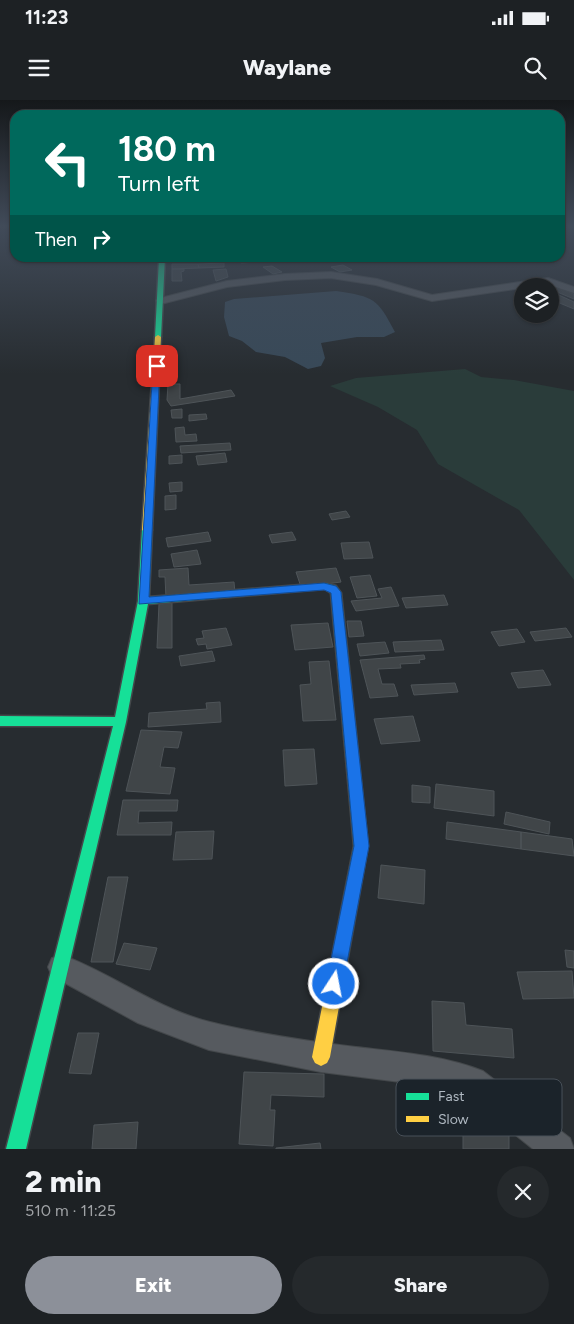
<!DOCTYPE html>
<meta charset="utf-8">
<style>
body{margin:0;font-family:Figtree,sans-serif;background:#25292c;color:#f1f3f6;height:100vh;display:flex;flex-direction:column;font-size:19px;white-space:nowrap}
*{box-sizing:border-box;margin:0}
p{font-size:16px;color:#a0a3a6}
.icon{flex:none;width:28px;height:28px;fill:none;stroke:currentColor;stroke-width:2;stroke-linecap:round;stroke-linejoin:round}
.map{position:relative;height:1049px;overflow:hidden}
.panel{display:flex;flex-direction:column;background:#1d2124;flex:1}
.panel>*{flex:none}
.guide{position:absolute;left:10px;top:10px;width:555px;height:152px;border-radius:15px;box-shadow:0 1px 4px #0004,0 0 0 1px #3b3e41;background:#00695c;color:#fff;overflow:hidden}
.controls{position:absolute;left:514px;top:178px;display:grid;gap:10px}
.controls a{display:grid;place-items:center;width:45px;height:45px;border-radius:50%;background:#1d2124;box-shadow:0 1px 4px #0004,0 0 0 1px #3b3e41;font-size:25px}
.pin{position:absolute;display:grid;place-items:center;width:42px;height:42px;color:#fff;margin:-21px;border-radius:10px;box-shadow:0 2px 8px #0006}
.me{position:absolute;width:55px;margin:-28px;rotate:11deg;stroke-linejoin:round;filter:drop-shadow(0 0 4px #0008)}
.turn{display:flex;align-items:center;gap:18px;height:105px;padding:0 25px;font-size:22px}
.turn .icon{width:65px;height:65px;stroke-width:2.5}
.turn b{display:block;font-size:35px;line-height:42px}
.then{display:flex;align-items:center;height:48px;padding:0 25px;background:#0003;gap:10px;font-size:19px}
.round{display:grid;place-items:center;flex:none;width:52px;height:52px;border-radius:26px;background:#25292c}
.summary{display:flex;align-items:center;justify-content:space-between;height:85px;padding:0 25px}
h1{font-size:30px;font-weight:800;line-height:38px}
.action{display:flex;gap:10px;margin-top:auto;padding:10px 25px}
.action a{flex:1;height:58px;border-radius:30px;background:#8c9099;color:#fff;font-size:20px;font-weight:800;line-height:58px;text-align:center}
.action a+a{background:#25292c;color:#f1f3f6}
.status{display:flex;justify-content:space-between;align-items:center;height:35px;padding:0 25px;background:#1d2124;direction:ltr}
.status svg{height:14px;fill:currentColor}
header{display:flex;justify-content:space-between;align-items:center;height:65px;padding:0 25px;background:#1d2124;font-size:22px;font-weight:800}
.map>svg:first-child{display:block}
.green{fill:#2a3c3a}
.water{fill:#384958}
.building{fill:#404548;stroke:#4e5458}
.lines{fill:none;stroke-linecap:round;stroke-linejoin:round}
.street-casing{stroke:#44484b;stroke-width:2}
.fast-casing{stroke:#44484b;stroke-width:3}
.slow-casing{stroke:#44484b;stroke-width:3}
.street{fill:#565a5f;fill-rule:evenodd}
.fast{fill:#16e098;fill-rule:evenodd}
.slow{fill:#ffcf43;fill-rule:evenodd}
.route{fill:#1a73e8;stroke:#114b97}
.key{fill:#1b232a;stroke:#485058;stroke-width:1}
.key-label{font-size:14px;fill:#b0b9c2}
</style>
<div class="status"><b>11:23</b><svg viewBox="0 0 49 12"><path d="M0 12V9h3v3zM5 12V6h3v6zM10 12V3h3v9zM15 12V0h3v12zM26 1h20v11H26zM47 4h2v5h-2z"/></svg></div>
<header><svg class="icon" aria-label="menu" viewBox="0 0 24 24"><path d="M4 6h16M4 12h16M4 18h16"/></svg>Waylane<svg class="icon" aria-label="search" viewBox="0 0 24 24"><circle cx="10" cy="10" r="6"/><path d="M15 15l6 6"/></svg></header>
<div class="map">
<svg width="574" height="1049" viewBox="0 0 574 1049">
<rect width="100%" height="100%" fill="#272c30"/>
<path class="green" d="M465,269L481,277L514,280L574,291V480L519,410L438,364L417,330L378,307L330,286L356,278Z"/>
<path class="water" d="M336,191C375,197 377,198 395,232L384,237H357L321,243L325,258L321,266L308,269L285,257L256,252L242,241L229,236L224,217L225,202L234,199Z"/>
<path class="building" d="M257,159L258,162L241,163L240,160Z
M224,163V167L199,168L198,164Z
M172,164H198L199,168L172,169Z
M343,165L352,170L340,172L331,167Z
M272,166L282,172L273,174L263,167Z
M172,169H184V171L181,172L182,181H172Z
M226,169L228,177L216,181L213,170Z
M551,184L574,194V199L550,189V186H543Z
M550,191L574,202V209L550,199Z
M168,284H180V299L231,290L235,296L171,306L167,300Z
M182,309V318H172L171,310Z
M206,314L207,319L189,321V315Z
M184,327L185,335L196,334L197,341L176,342L175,328Z
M230,343L231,350L181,353L180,346Z
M225,353L227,362L198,365L196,356Z
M182,355V363L169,364V356Z
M182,382V391L170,392L169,383Z
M176,395V409L165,410V396Z
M346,411L350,417L332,420L329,414Z
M208,432L211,441L168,447L166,438Z
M292,432L296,440L272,443L269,435Z
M369,442L373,458L344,459L341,443Z
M197,450L201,464L174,467L171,454Z
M188,468L189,485L234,482L235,493L166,498L165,477H159V470Z
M336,468L341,482L301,487L296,472Z
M370,475L377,496L357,498L350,477Z
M391,487L399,506L356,511L351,501L382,498L378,489Z
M444,495L448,505L406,508L402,498Z
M172,503V548H157L159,504Z
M347,521H361L364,536L349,537Z
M328,523L333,547L295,550L291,525Z
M226,528L232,545L207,549L206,544L198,545L196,539L204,538L202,531Z
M566,528L572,537L535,541L530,532Z
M517,529L525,542L499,546L491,532Z
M441,540L444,550L395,552L393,542Z
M385,542L389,553L360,556L357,544Z
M212,551L215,561L181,566L179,556Z
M424,555L425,559L419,560L420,563L400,564L401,568L378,569L382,584H394L398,596L370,598L360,560Z
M329,561L336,620L303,621L300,585L311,584L309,562Z
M543,570L551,585L518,588L511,573Z
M455,583L458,592L414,595L411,585Z
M220,602L221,622L148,627L149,613L207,609L206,603Z
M413,616L420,641L381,644L374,619Z
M141,630L182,632L178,648L164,647L160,667L175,668L170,694L126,691Z
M314,649L317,684L285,686L283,650Z
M436,684L494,691V716L434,708Z
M412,685L430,687V703L412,702Z
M123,700H178L177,711H139L138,723L172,722L171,735H117Z
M506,712L550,722L549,734L504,724Z
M447,722L521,732V749L446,739Z
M214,731L212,759L173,760L176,732Z
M521,732L572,739L574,756L521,749Z
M381,765L425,770L424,804L378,798Z
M108,777H128L113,862H91Z
M124,843L157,848L150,870L116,864Z
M565,850L574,851V868L567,867Z
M572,871L574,898L523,899L517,872Z
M432,901L464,903L466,925L512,929L514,958L433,951Z
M78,933H99L91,974L69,973Z
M244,972L324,974V997L271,995L270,1010H275L273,1046L239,1044Z
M138,1022L136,1049H92L94,1025Z
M463,1027L509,1034V1049H463Z
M320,1043L321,1049H276V1048Z"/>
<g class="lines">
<defs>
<path id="street" d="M331,172L377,179L432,195L548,178L574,187V193L547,184L522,186V188L432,201L376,185L331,178L285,180L227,187L161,204L156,201L157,199L227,181L285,174Z
M62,855C113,874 157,909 210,922C258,934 308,941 356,947C399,952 442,955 483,971L570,1038L574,1049H533L464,994L440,987L321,972L209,950L138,923L52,876L48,867L52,858Z"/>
<path id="fast" d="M159,158H165L161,237L158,239L155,237Z
M147,427L152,430L149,497L325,483L336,486L341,493L368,746L347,862L345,867L339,869L333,867L331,862L354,746L331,493L325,489L148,504L126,622L26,1049H6L113,626H0V616L115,617L138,501L142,430Z"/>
<path id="slow" d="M158,235L161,237L152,430L147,433L142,430L155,237Z
M339,855L345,857L347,862L330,957L327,963L321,966L315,963L312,957L331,862L333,857Z"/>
</defs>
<use href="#street" class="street-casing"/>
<use href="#fast" class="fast-casing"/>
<use href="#slow" class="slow-casing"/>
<use href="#street" class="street"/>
<use href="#fast" class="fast"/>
<use href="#slow" class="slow"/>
</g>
<linearGradient id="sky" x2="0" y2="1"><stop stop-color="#15181a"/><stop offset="0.46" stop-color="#414b59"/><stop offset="1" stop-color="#414b59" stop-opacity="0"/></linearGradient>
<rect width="574" height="274" fill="url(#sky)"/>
<path class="route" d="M157,264L160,266L149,497L324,483L336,486L341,492L369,746L343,884L340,889L334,892L328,889L326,884L354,746L331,493L324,490L139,504L153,266Z"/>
<rect x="396" y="979" width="166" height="57" rx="8" class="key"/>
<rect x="406" y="993" width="23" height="7" fill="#16e098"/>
<rect x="406" y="1016" width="23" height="6" fill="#ffcf43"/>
<g class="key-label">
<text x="438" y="1001">Fast</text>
<text x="438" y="1024">Slow</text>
</g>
</svg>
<div class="controls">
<a><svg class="icon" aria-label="layers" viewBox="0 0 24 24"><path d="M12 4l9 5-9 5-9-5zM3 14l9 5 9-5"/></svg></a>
</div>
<div class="pin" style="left:157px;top:266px;background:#d93025"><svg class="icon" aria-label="arrive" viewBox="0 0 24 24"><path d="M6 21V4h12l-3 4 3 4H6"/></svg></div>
<svg class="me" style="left:334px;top:884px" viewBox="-20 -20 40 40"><circle r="17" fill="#1a73e8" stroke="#fff" stroke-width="3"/><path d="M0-11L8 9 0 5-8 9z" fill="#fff"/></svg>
<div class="guide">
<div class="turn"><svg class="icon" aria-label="left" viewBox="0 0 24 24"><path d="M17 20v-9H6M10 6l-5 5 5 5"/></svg><div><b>180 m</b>Turn left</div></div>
<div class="then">Then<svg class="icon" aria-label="right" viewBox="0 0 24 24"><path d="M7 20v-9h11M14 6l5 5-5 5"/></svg></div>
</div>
</div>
<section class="panel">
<div class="summary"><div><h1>2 min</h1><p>510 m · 11:25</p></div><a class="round"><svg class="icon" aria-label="close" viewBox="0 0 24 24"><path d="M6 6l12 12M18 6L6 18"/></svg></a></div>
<div class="action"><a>Exit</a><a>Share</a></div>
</section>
